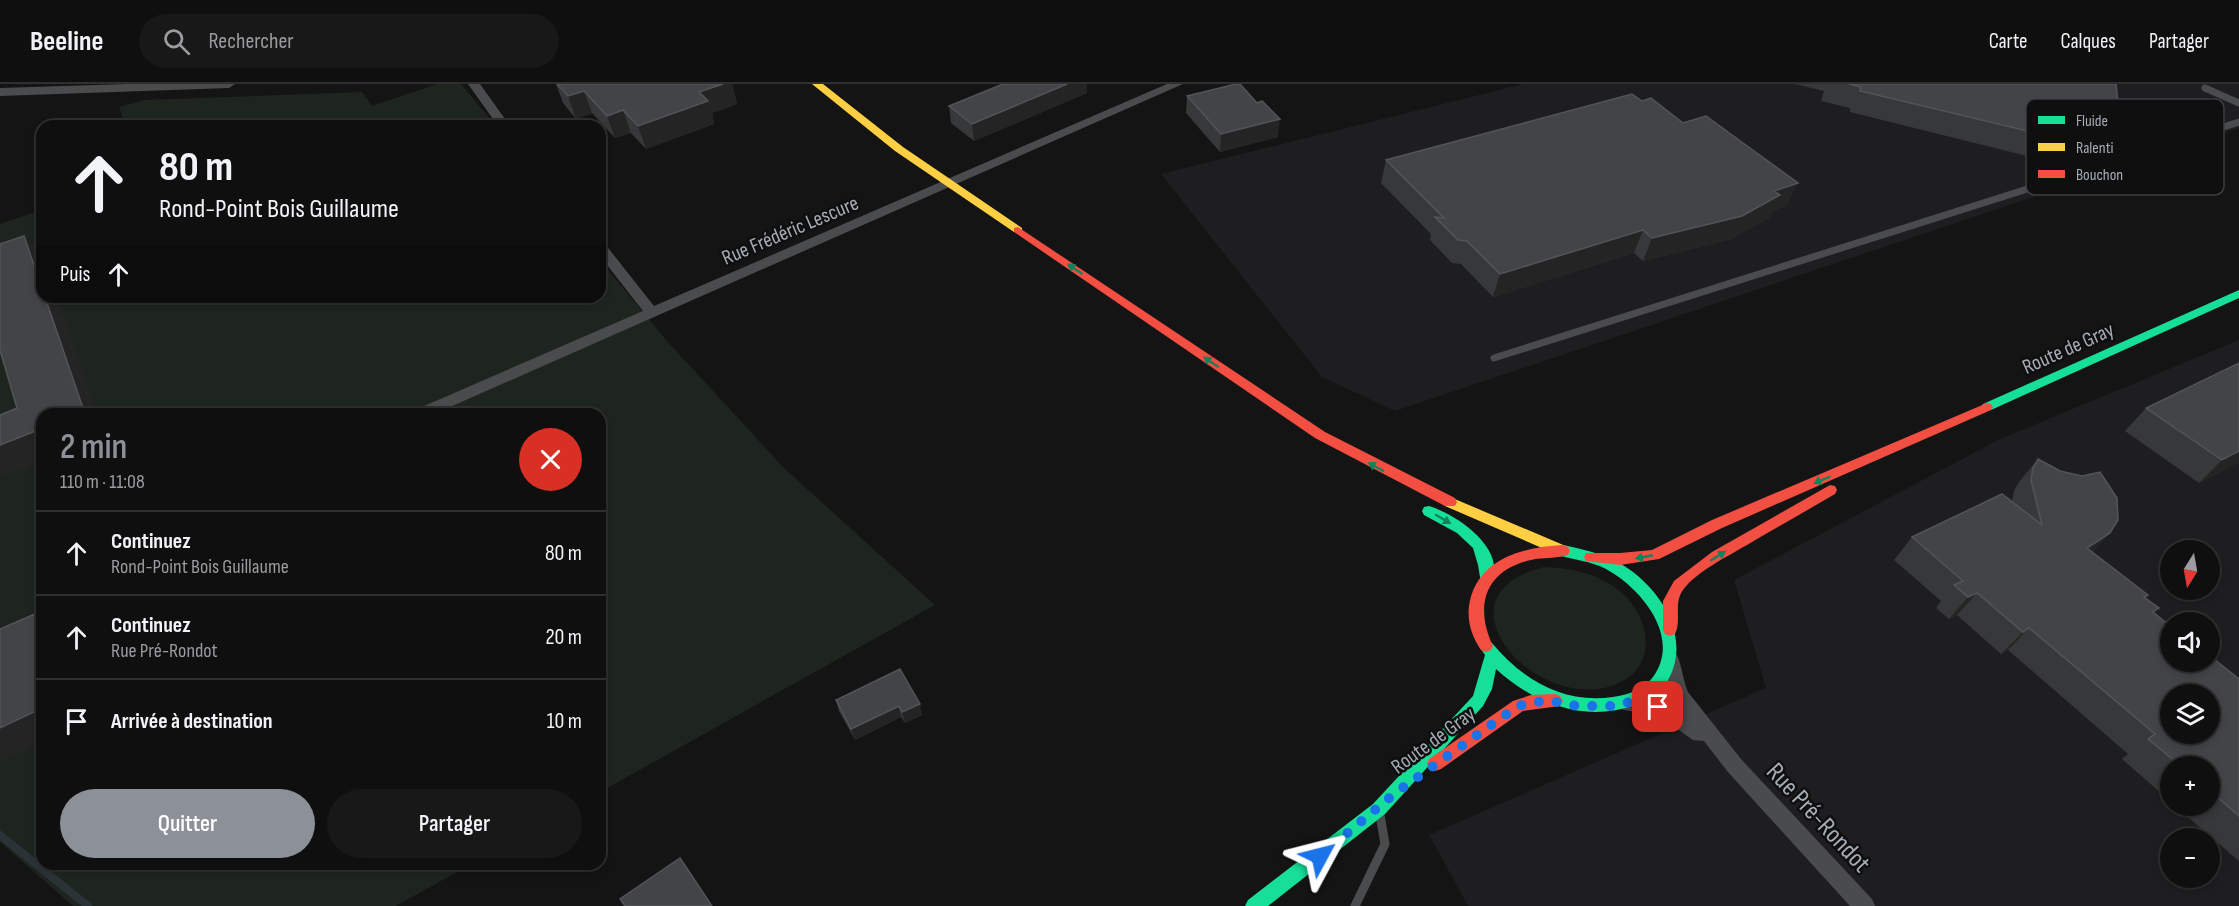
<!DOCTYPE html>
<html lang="fr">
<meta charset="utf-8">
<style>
body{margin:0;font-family:"Sofia Sans Condensed",sans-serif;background:#181819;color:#f1f3f6;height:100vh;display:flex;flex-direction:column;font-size:22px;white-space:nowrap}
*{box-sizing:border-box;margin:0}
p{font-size:20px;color:#9b9c9f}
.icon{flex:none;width:33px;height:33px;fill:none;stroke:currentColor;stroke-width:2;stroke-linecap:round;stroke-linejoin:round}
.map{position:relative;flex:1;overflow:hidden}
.sheet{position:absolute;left:36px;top:324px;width:570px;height:462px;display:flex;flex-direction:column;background:#0f0f10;border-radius:18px;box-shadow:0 3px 9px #0003,0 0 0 2px #2f2f30}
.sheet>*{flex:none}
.guide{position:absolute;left:36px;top:36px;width:570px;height:183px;border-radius:18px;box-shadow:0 3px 9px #0003,0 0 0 2px #2f2f30;background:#0f0f10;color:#f1f3f6;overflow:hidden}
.needle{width:39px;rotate:191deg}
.buttons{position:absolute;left:2160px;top:456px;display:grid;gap:12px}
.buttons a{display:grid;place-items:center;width:60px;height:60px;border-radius:50%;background:#0f0f10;box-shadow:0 3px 9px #0003,0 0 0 2px #2f2f30;font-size:30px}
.pin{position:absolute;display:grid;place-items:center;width:51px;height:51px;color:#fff;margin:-26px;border-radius:12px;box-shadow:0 3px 9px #0006}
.me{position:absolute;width:66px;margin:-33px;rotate:52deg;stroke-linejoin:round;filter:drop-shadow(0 0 4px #0008)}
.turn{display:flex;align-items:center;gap:21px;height:126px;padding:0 24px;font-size:27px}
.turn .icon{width:78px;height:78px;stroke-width:2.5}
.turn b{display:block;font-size:42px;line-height:51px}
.then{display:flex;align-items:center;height:57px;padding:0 24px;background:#0003;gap:12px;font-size:22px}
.round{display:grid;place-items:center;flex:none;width:63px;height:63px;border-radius:32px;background:#181819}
.headline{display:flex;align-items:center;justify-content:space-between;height:102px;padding:0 24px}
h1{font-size:36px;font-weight:600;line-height:45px;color:#8c9099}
.action{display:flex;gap:12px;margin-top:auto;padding:12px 24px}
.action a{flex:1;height:69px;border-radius:36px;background:#8c9099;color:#fff;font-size:24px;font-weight:600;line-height:69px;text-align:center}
.action a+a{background:#181819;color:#f1f3f6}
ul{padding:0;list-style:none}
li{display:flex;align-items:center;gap:18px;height:84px;padding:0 24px;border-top:2px solid #2f2f30}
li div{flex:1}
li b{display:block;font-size:22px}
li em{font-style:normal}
header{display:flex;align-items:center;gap:36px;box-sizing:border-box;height:84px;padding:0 30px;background:#0f0f10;border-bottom:2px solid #2f2f30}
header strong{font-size:28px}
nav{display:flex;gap:33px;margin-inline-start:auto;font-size:21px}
.search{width:420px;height:54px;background:#181819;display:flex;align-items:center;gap:15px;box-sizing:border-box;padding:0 21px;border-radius:33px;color:#9b9c9f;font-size:22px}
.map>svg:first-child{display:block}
.built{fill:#1e1e20;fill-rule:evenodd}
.green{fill:#1e251f}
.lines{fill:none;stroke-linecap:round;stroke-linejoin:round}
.stream{stroke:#2a3438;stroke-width:8}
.lane-far1{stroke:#494b4d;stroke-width:7}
.lane{stroke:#494b4d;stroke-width:9}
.street{fill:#494b4d;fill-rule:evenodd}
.fast{fill:#16e098;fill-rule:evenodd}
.slow{fill:#ffcf43;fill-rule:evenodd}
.jam{fill:#f24e42;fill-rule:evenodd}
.wall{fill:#373839}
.shaded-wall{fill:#242425}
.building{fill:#434447;stroke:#525558;stroke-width:1.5;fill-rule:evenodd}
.oneway{fill:#13825b}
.route{stroke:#1a73e8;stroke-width:10;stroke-dasharray:0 18}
.labels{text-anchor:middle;stroke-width:5;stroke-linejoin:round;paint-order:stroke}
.street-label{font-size:21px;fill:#a5adb6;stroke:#0f0f10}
.near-street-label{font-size:26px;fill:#a5adb6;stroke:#0f0f10}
.key{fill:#0f0f10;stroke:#3c3e42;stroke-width:1.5}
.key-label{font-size:16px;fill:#a5adb6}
</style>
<header>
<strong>Beeline</strong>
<div class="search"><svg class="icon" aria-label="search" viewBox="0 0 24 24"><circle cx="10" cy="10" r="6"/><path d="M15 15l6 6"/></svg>Rechercher</div>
<nav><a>Carte</a><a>Calques</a><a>Partager</a></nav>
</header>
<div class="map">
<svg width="2239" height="822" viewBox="0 0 2239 822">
<rect width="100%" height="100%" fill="#141415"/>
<path class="built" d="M1523,0H2239V44L1395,327L1322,293L1161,90Z
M2239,256V822H1468L1429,751L1766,604L1734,496L2000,355ZM2170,466H2210V506H2170ZM2170,538H2210V578H2170ZM2170,610H2210V650H2170ZM2170,682H2210V722H2170ZM2170,754H2210V794H2170Z"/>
<path class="green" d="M437,0H461L496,42H126L119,23L144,16L362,8L372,22Z
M42,126V213H600V176L666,256L784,384L935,521L600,708V330H42V780H471L396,822H73L0,758V140Z
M1544,483C1569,484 1592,488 1613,502C1652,528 1663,588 1608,603C1529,624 1433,510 1544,483Z"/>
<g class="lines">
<path class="stream" d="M0,751L88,822"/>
<path class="lane-far1" d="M2205,4L2239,19
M1494,274L2239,38"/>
<path class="lane" d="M1355,822L1385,760L1380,731"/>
<path class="street" d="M128,0H235L229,4L0,12V4Z
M468,0H480L510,42H498Z
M1167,0H1183L434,330H412L415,326L643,227L600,172V159L605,160L654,222Z
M1670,568L1677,571C1682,582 1683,596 1688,608L1741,675L1872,815L1875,822H1850L1727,687L1704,657L1693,656L1660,633L1620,625L1618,619L1620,613C1638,607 1662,615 1678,623C1668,611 1656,585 1663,571Z"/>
<path class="fast" d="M2239,206V214L1991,326H1983L1981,323L1983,320Z
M1429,422C1456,430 1508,465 1491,499H1481L1478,481L1473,464L1457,449L1424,431L1422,427L1424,423Z
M1563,461C1581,465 1600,469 1616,477C1659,500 1696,555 1665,601C1658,611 1646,617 1635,621C1585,639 1534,620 1496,585L1492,605L1483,622L1385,730L1268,822H1245L1248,816L1373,720L1473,612L1485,571L1479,562L1481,558L1486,556L1491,558C1523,596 1562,620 1613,613C1628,611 1644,605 1653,593C1682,553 1641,504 1606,485C1591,477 1574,476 1558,471L1556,467L1558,463Z"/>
<path class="slow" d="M812,0H823L903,63L1022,144V148H1014L895,67Z
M1450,413L1568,463L1570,467L1568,471H1558L1445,422L1443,418L1445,414Z"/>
<path class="jam" d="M1018,143L1325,348L1455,414L1457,418L1455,422H1445L1315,354L1014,148V144Z
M1987,319L1991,320L1993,323L1991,326L1722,444L1659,475L1620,481L1586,477L1584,473L1586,469H1620L1652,466L1712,436Z
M1830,401L1835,402L1837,406L1835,410C1806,427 1776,444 1747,461C1728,472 1696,488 1683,506C1673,520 1682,536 1675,550L1670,552L1665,550L1663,546V517L1674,497L1712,468Z
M1563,461L1568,463L1570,467L1568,471C1556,475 1543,473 1531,476C1485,486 1474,522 1493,562L1491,566L1486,568L1481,566C1472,553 1467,538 1469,522C1476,475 1522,463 1563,461Z
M1555,610L1560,612L1563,617L1560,622L1523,627L1441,685L1435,687L1429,685L1427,680L1429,675L1513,617L1531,611Z"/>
</g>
<path class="wall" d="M556,0H732L737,20L712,29L714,40L646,65L631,49L615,54L592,29L576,35L563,19Z
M1003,0H1087V9L974,57L951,39L949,22Z
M1795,0H2116L2119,29L2104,51L2092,48L2083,61L2072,58L2066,68L2050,64L2045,72L2037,70L2035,74L1850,28V24L1821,17L1824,7Z
M1187,12L1278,53L1220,68L1186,29Z
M1642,17L1798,99L1786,122L1772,127L1769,134L1731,155L1643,177L1634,169L1493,213L1461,180L1452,179L1430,156L1431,150L1381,99L1386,76Z
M2239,279V378L2199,399L2125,347L2146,324Z
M2038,375L2110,449L2092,468L2148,511L2145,514L2154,529L2239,595V777L2175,722H2210V682H2170V717L2122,675L2128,670L2008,566L2001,570L1957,531L1949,535L1936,524L1941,517L1894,476L1912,453L2012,418L2014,407L2019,398Z
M900,585L922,631L905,639L901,633L855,656L839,627L836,616Z"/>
<path class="shaded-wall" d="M723,0H732L737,20L712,29L714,40L646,65L638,42L699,8Z
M1067,0H1087V9L974,57L972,40Z
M584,7L592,29L576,35L568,12Z
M623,26L631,49L615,54L607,32Z
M1280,35L1278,53L1220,68L1221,50Z
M1798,99L1786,122L1772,127L1769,134L1731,155L1643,177L1652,154L1774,107Z
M1643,146L1634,169L1493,213L1500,190Z
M24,152L42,174V204Z
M45,213H57L98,330H85Z
M38,346L42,350V377L0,393V361Z
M2239,367V378L2199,399L2222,376Z
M2110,449L2088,472L2087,464Z
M1977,509L1957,531L1949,535L1968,513Z
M2029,544L2008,566L2001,570L2023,548Z
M920,620L922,631L905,639L902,628Z
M899,622L901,633L855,656L851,645Z
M42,624V658L0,678V644Z"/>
<path class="building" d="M557,0H723L699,8L708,17L638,42L623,26L607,32L584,7L568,12Z
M1003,0H1067L972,40L949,22Z
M1236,0H1240L1257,19L1262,17L1280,35L1221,50L1187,12Z
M1849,0H2116L2119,29L2098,24V39L2082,36L2080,47L2060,42L2059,50L2049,48V52L1860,7L1861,3Z
M1632,10L1642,17L1651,14L1683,39L1706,32L1798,99L1774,107L1780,111L1742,132L1652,154L1643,146L1500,190L1467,157L1458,156L1435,133L1444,134L1386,76Z
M24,152L42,204V213H45L85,330H42V352L41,353L38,346L0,361V331L17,324L0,266V160Z
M2239,279V367L2222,376L2146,324Z
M2038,375L2060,387L2082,392L2100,388L2117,414L2118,436L2110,449L2087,464L2148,511L2144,513L2159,524L2153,528L2170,542V578H2210V572L2239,595V732L2210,707V682H2181L2148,655L2155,650L2029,544L2023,548L1977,509L1968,513L1954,501L1963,497L1912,453L2002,410L2042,441L2031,396L2033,384ZM2170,610H2210V650H2170Z
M42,527V624L0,644V545Z
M900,585L920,620L902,628L899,622L851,645L836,616Z
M680,774L712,822H625L620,815Z"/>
<defs><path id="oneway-solid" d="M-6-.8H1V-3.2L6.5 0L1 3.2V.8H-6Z" transform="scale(1.5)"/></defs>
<g class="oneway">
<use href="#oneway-solid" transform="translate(1075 185) rotate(-146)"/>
<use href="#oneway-solid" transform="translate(1211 278) rotate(-146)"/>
<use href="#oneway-solid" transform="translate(1376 383) rotate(-151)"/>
<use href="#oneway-solid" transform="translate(1822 396) rotate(157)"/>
<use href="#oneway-solid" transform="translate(1443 435) rotate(30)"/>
<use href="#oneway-solid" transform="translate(1718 472) rotate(-32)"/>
<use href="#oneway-solid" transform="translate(1644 473) rotate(169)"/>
</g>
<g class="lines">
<path class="route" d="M1320,772L1394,710L1518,622L1547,616L1577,622H1610L1624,618L1658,623"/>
</g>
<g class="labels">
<g class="street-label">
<text transform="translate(790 146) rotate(-23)" y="7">Rue Frédéric Lescure</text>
<text transform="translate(2068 264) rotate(-24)" y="7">Route de Gray</text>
<text transform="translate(1433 656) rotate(-36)" y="7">Route de Gray</text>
</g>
<g class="near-street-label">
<text transform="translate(1819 733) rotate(47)" y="9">Rue Pré-Rondot</text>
</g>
</g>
<rect x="2026" y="15" width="198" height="96" rx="9" class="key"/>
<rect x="2038" y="32" width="27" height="8" fill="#16e098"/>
<rect x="2038" y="59" width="27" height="8" fill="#ffcf43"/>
<rect x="2038" y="86" width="27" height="8" fill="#f24e42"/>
<g class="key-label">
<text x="2076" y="42">Fluide</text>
<text x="2076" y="69">Ralenti</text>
<text x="2076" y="96">Bouchon</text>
</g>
</svg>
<div class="buttons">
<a><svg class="needle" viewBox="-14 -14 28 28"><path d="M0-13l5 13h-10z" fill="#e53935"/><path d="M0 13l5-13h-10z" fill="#9b9c9f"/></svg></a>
<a><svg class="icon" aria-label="sound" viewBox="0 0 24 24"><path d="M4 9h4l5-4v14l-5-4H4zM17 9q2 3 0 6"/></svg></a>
<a><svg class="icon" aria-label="layers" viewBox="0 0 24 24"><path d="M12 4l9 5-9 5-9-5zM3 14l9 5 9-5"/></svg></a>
<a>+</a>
<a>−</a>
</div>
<div class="pin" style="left:1658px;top:623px;background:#d93025"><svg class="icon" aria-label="arrive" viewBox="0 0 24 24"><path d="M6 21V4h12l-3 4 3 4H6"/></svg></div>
<svg class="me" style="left:1320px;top:772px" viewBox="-20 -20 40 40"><path d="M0-17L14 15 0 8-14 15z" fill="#1a73e8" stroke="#fff" stroke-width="4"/></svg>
<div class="guide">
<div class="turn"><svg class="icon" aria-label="ahead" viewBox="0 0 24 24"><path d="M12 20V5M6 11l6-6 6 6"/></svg><div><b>80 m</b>Rond-Point Bois Guillaume</div></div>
<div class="then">Puis<svg class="icon" aria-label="ahead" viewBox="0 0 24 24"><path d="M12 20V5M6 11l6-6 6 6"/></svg></div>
</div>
<section class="sheet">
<div class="headline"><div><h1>2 min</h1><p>110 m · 11:08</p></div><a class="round" style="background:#d93025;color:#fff"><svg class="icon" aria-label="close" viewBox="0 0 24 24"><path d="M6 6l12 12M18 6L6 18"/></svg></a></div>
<ul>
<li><svg class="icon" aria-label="ahead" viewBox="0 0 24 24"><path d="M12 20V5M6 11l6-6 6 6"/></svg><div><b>Continuez</b><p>Rond-Point Bois Guillaume</p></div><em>80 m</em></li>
<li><svg class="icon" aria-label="ahead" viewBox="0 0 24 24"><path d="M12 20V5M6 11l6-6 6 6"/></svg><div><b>Continuez</b><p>Rue Pré-Rondot</p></div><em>20 m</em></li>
<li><svg class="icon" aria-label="arrive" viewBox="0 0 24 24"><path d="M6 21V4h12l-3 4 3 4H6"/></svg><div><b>Arrivée à destination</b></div><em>10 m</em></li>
</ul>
<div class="action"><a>Quitter</a><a>Partager</a></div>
</section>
</div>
